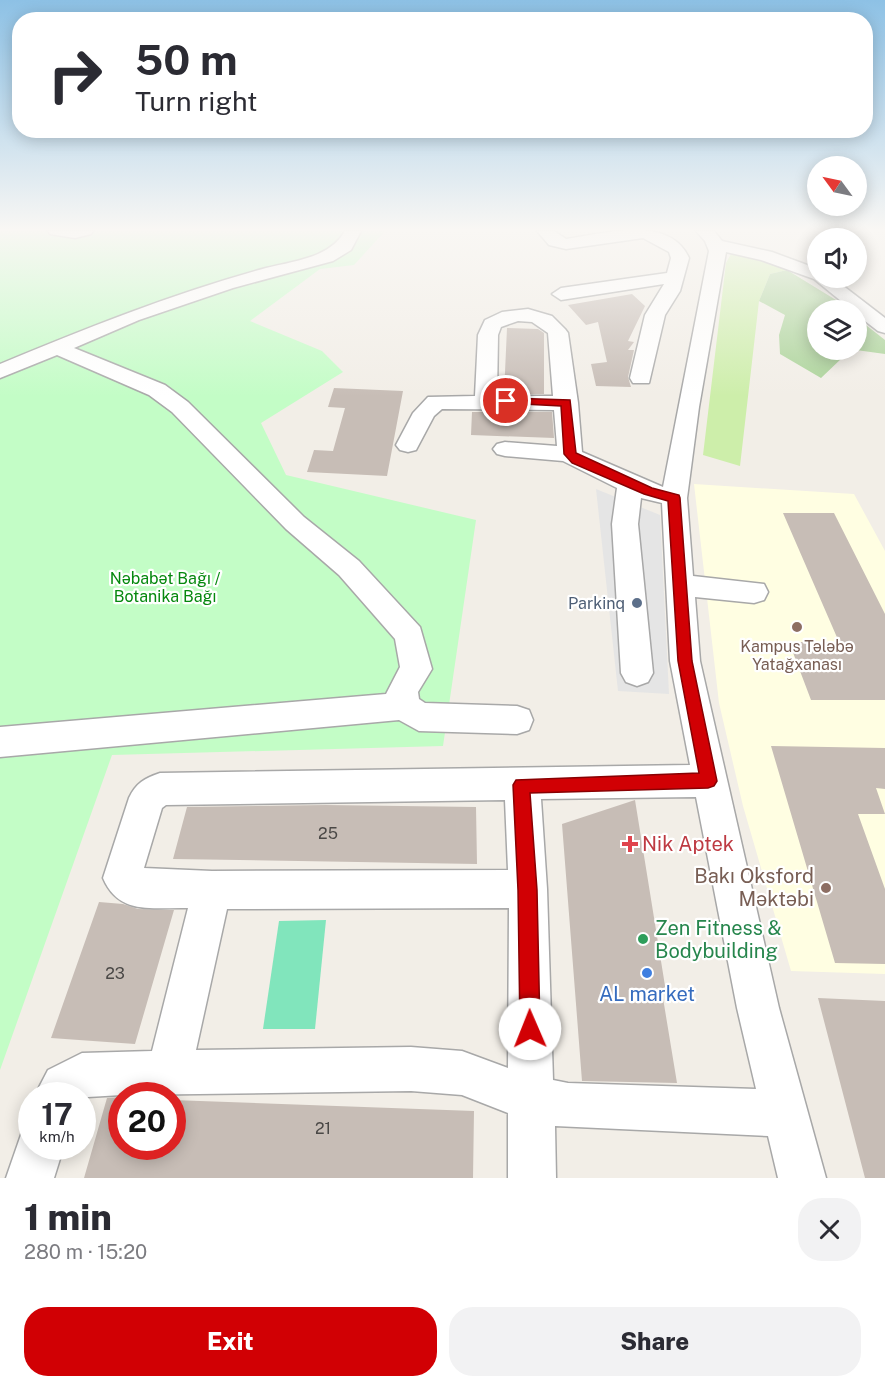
<!DOCTYPE html>
<meta charset="utf-8">
<style>
body{margin:0;font-family:"Public Sans",sans-serif;background:#f2f2f3;color:#2b2b33;height:100vh;display:flex;flex-direction:column;font-size:22px;white-space:nowrap}
*{box-sizing:border-box;margin:0}
p{font-size:20px;color:#7c7c81}
.icon{flex:none;width:33px;height:33px;fill:none;stroke:currentColor;stroke-width:2;stroke-linecap:round;stroke-linejoin:round}
.map{position:relative;height:1178px;overflow:hidden}
.drawer{display:flex;flex-direction:column;background:#fff;flex:1}
.drawer>*{flex:none}
.guide{position:absolute;left:12px;top:12px;width:861px;height:126px;border-radius:24px;box-shadow:0 3px 15px #0003;background:#fff;color:#2b2b33;overflow:hidden}
.needle{width:39px;rotate:303deg}
.controls{position:absolute;left:807px;top:156px;display:grid;gap:12px}
.controls a{display:grid;place-items:center;width:60px;height:60px;border-radius:50%;background:#fff;box-shadow:0 3px 15px #0003;font-size:30px}
.speed{position:absolute;left:18px;top:1082px;display:flex;gap:12px;font-size:30px;font-weight:700;text-align:center}
.speed>*{display:grid;place-content:center;width:78px;height:78px;border-radius:50%;background:#fff;box-shadow:0 3px 15px #0003;line-height:1}
.speed small{font-size:15px;font-weight:400}
.speed .limit{border:9px solid #d22;background:#fff;color:#111}
.pin{position:absolute;display:grid;place-items:center;width:51px;height:51px;color:#fff;margin:-26px;border:3px solid #fff;border-radius:50%;box-shadow:0 2px 6px #0007}
.me{position:absolute;width:66px;margin:-33px;rotate:359deg;stroke-linejoin:round;filter:drop-shadow(0 0 4px #0008)}
.turn{display:flex;align-items:center;gap:21px;height:126px;padding:0 24px;font-size:27px}
.turn .icon{width:78px;height:78px;stroke-width:2.5}
.turn b{display:block;font-size:42px;line-height:51px}
.round{display:grid;place-items:center;flex:none;width:63px;height:63px;border-radius:24px;background:#f2f2f3}
.headline{display:flex;align-items:center;justify-content:space-between;height:102px;padding:0 24px}
h1{font-size:36px;font-weight:800;line-height:45px}
.primary-button{display:flex;gap:12px;margin-top:auto;padding:12px 24px}
.primary-button a{flex:1;height:69px;border-radius:24px;background:#d10004;color:#fff;font-size:24px;font-weight:800;line-height:69px;text-align:center}
.primary-button a+a{background:#f2f2f3;color:#2b2b33}
.map>svg:first-child{display:block}
.education{fill:#fffee2}
.grass{fill:#cdeeaa}
.forest{fill:#abd399}
.park{fill:#c3fdc6}
.pitch{fill:#81e5bc}
.parking{fill:#e5e5e5}
.building{fill:#c7bdb6}
.lines{fill:none;stroke-linecap:round;stroke-linejoin:round}
.minor-casing{stroke:#a8a8a8;stroke-width:3}
.minor{fill:#fff;fill-rule:evenodd}
.route{fill:#d10004;stroke:#880003;stroke-width:1.5}
.service-dot{fill:#5c6f8a;stroke:#fff;stroke-width:2}
.education-dot{fill:#8d6e63;stroke:#fff;stroke-width:2}
.health-dot{fill:#e0444e;stroke:#fff;stroke-width:2}
.leisure-dot{fill:#2e9e5b;stroke:#fff;stroke-width:2}
.shop-dot{fill:#3f7fe0;stroke:#fff;stroke-width:2}
.labels{text-anchor:middle;stroke-width:4.5;stroke-linejoin:round;paint-order:stroke}
.park-label{font-size:16px;fill:#05880e;stroke:#fff}
.service-label{font-size:16px;fill:#4e5e75;stroke:#fff;text-anchor:end}
.education-label{font-size:16px;fill:#785e54;stroke:#fff}
.near-number-label{font-size:16px;fill:#4a4846}
.near-health-label{font-size:20px;fill:#be3a42;stroke:#fff;text-anchor:start}
.near-education-label{font-size:20px;fill:#785e54;stroke:#fff;text-anchor:end}
.near-leisure-label{font-size:20px;fill:#27864d;stroke:#fff;text-anchor:start}
.near-shop-label{font-size:20px;fill:#366cbe;stroke:#fff}
</style>
<div class="map">
<svg width="885" height="1178" viewBox="0 0 885 1178">
<rect width="100%" height="100%" fill="#f2eee7"/>
<path class="education" d="M694,484L854,494L885,551V974L791,971L743,806L719,703Z"/>
<path class="grass" d="M731,254L765,260L787,270L770,274L759,301L740,466L703,455L726,263Z"/>
<path class="forest" d="M787,270L836,300L848,310H818V350H842V358L821,378L780,354L779,335L785,315L759,301L770,274Z
M857,318L885,340V354L856,350Z"/>
<path class="park" d="M0,231H385L354,265L320,269L250,321L322,351L343,372L261,423L286,475L476,520L443,746L112,755L0,1070Z"/>
<path class="pitch" d="M326,920L315,1029H263L279,921Z"/>
<path class="parking" d="M596,489L660,515L669,694L618,691Z"/>
<path class="building" d="M632,294L645,306L628,341L634,342L628,350H634L628,377L631,387L596,386L591,364L607,362L598,322L586,325L568,305Z
M507,328L538,329L544,333V394H504Z
M334,388L403,391L387,476L307,472L314,450L333,451L345,408L328,407Z
M472,412H552L554,438L471,435Z
M783,513H834L885,614V700H811L789,642H839Z
M771,746L885,748V789L876,788L885,814H858L885,889V964L835,963Z
M635,800L666,992H662L677,1083L582,1081L562,824Z
M326,805L476,807L477,864L173,859L187,807Z
M99,902L123,904L138,909L174,910L135,1044L51,1038Z
M818,998L885,1001V1178H865Z
M122,1097V1146H172V1100L474,1111L473,1178H84L107,1098Z"/>
<g class="lines">
<defs>
<path id="minor" d="M48,231H93L91,234L75,238L50,234Z
M345,231H361L351,250L333,261L233,288L139,320L74,348L165,385L188,402L304,517L359,561L420,627L432,669L418,692L419,699L425,703L517,706L529,710L533,720L529,730L517,734L419,731L399,720L0,757V727L386,694L400,667L395,639L339,575L286,529L172,412L149,395L57,355L0,378V364C87,328 174,293 266,268C294,261 330,258 345,231Z
M537,231H554L566,239C603,234 669,214 689,258L680,291L665,315L649,383H633L630,378L645,315L664,284L561,300L552,294L561,288L667,273L671,258L669,252L643,238L566,249L549,245Z
M696,231H714L722,241L772,252L818,269V278H833L885,318V333L878,331L856,314V310H852L814,279L761,260L726,252L699,407L687,498L693,576L764,584L768,592L764,600L754,603L695,597L700,661L779,1008L826,1178H778L768,1136L555,1126L556,1178H508V1113L462,1095L411,1091L122,1095L88,1097L82,1100V1095H35L48,1070L82,1053L152,1051L188,908C153,907 119,916 103,878L129,798C136,783 145,778 160,773L690,765L670,661L662,503L641,498L638,524L653,673L648,682L637,686L626,682L621,673L612,524L617,488L563,461L505,456L497,454L493,449L497,444L505,442L557,446L554,410L442,409L434,416L416,450L408,452L400,450L396,445L413,413L428,397L475,396L478,335L485,320L502,312L528,309L552,316L565,329L568,333L578,403L582,452L663,487L709,251L705,241ZM518,321L532,322L548,333L553,396H497L498,335L501,327ZM696,797L737,1008L756,1089L568,1083L553,1080L547,889L541,799ZM505,800L508,870L212,871L144,868L162,808L166,805ZM509,908L508,1068L462,1051L411,1047L196,1050L227,909Z
M32,1126V1146H64L54,1178H6L23,1129Z"/>
</defs>
<use href="#minor" class="minor-casing"/>
<use href="#minor" class="minor"/>
</g>
<linearGradient id="sky" x2="0" y2="1"><stop stop-color="#8dc1e5"/><stop offset="0.58" stop-color="#f9f7f4"/><stop offset="1" stop-color="#f9f7f4" stop-opacity="0"/></linearGradient>
<rect width="885" height="396" fill="url(#sky)"/>
<path class="route" d="M506,398L570,400L576,453L652,488L679,495L680,498L692,661L717,781L714,786L708,788L530,793L537,890L540,1029L537,1036L530,1039L523,1036L520,1029L518,890L513,785L516,780L699,773L678,661L668,501L644,494L572,463L564,454L561,406L502,403V399Z"/>
<circle class="service-dot" cx="637" cy="603" r="6"/>
<g class="education-dot">
<circle cx="797" cy="627" r="6"/>
<circle cx="826" cy="888" r="6"/>
</g>
<path class="health-dot" d="M627 835h6v6h6v6h-6v6h-6v-6h-6v-6h6z"/>
<circle class="leisure-dot" cx="643" cy="939" r="6"/>
<circle class="shop-dot" cx="647" cy="973" r="6"/>
<g class="labels">
<g class="park-label">
<text x="165" y="584">Nəbabət Bağı /<tspan x="165" dy="18">Botanika Bağı</tspan></text>
</g>
<g class="service-label">
<text x="625" y="609">Parkinq</text>
</g>
<g class="education-label">
<text x="797" y="652">Kampus Tələbə<tspan x="797" dy="18">Yatağxanası</tspan></text>
</g>
<g class="near-number-label">
<text x="328" y="839">25</text>
<text x="115" y="979">23</text>
<text x="323" y="1134">21</text>
</g>
<g class="near-health-label">
<text x="642" y="851">Nik Aptek</text>
</g>
<g class="near-education-label">
<text x="814" y="883">Bakı Oksford<tspan x="814" dy="23">Məktəbi</tspan></text>
</g>
<g class="near-leisure-label">
<text x="655" y="935">Zen Fitness &amp;<tspan x="655" dy="23">Bodybuilding</tspan></text>
</g>
<g class="near-shop-label">
<text x="647" y="1001">AL market</text>
</g>
</g>
</svg>
<div class="controls">
<a><svg class="needle" viewBox="-14 -14 28 28"><path d="M0-13l5 13h-10z" fill="#e53935"/><path d="M0 13l5-13h-10z" fill="#7c7c81"/></svg></a>
<a><svg class="icon" aria-label="sound" viewBox="0 0 24 24"><path d="M4 9h4l5-4v14l-5-4H4zM17 9q2 3 0 6"/></svg></a>
<a><svg class="icon" aria-label="layers" viewBox="0 0 24 24"><path d="M12 4l9 5-9 5-9-5zM3 14l9 5 9-5"/></svg></a>
</div>
<div class="speed"><div>17<small>km/h</small></div><div class="limit">20</div></div>
<div class="pin" style="left:506px;top:401px;background:#d93025"><svg class="icon" aria-label="arrive" viewBox="0 0 24 24"><path d="M6 21V4h12l-3 4 3 4H6"/></svg></div>
<svg class="me" style="left:530px;top:1029px" viewBox="-20 -20 40 40"><circle r="19" fill="#fff"/><path d="M0-13L10 11 0 6-10 11z" fill="#d10004"/></svg>
<div class="guide">
<div class="turn"><svg class="icon" aria-label="right" viewBox="0 0 24 24"><path d="M7 20v-9h11M14 6l5 5-5 5"/></svg><div><b>50 m</b>Turn right</div></div>
</div>
</div>
<section class="drawer">
<div class="headline"><div><h1>1 min</h1><p>280 m · 15:20</p></div><a class="round"><svg class="icon" aria-label="close" viewBox="0 0 24 24"><path d="M6 6l12 12M18 6L6 18"/></svg></a></div>
<div class="primary-button"><a>Exit</a><a>Share</a></div>
</section>
